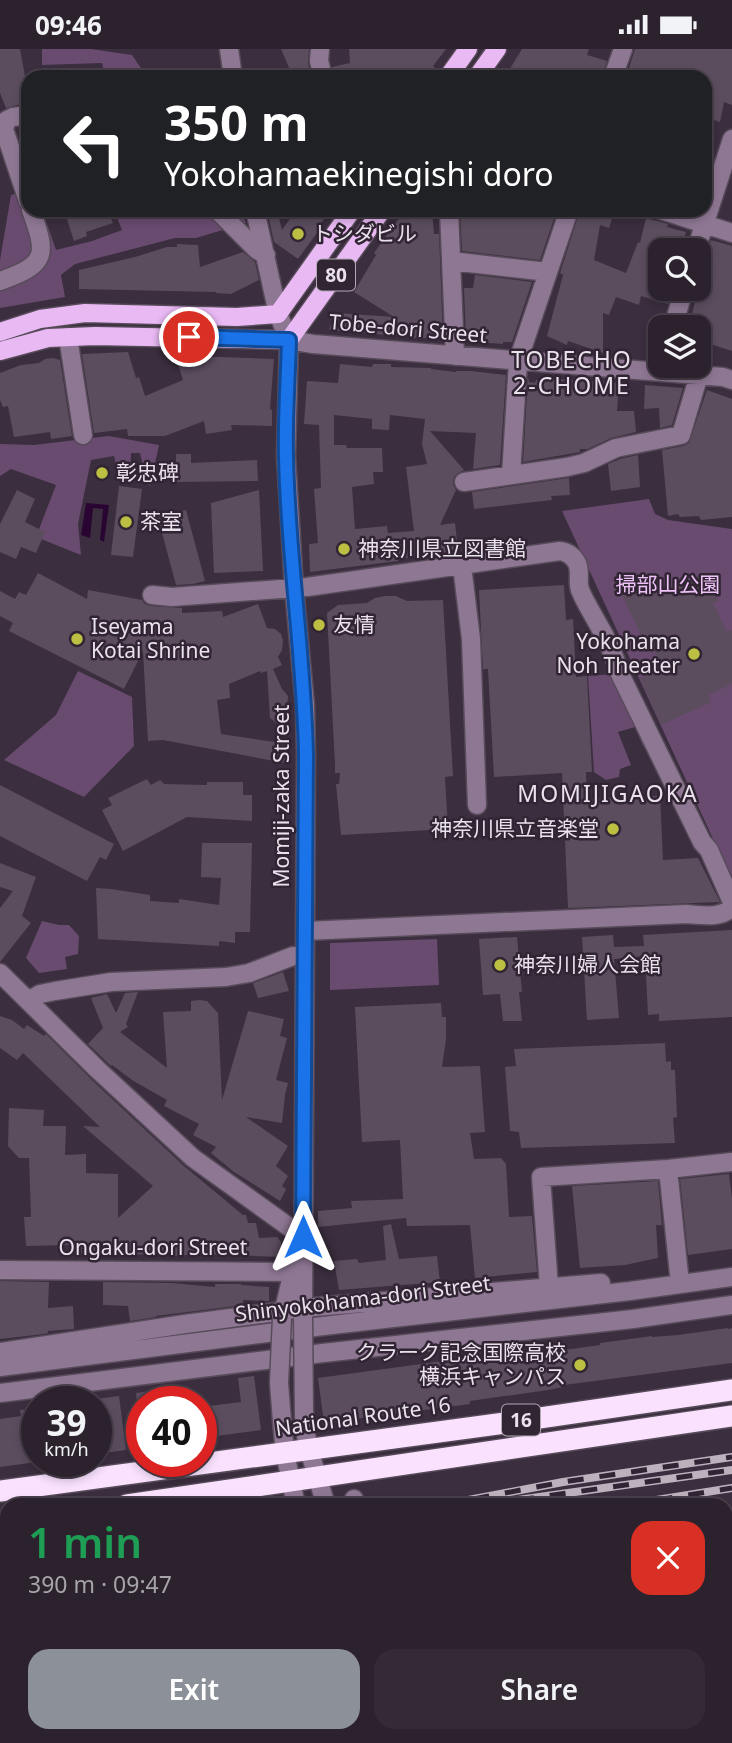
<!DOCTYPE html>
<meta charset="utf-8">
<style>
body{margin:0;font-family:"Noto Sans","Noto Sans JP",sans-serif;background:#342a36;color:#f1f3f6;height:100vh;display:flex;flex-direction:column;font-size:26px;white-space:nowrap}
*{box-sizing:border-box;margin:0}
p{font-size:23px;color:#a6a4aa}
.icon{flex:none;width:38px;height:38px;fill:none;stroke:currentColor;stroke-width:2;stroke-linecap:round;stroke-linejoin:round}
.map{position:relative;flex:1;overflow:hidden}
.side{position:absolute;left:0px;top:1449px;width:733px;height:245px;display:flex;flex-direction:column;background:#2c222e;border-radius:21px 21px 0 0;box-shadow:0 4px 10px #0003,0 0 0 2px #483f4a}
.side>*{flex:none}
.hud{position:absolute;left:21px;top:21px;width:691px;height:147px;border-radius:21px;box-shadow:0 4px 10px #0003,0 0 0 2px #483f4a;background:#202124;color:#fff;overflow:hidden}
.fabs{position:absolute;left:648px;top:189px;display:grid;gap:14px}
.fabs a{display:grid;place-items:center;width:63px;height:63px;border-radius:14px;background:#2c222e;box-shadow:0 4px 10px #0003,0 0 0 2px #483f4a;font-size:35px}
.speed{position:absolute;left:21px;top:1337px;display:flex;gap:14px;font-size:35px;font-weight:700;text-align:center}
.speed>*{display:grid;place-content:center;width:91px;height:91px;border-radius:50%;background:#2c222e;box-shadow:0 4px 10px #0003,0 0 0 2px #483f4a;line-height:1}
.speed small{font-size:18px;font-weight:400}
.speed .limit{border:10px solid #d22;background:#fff;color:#111}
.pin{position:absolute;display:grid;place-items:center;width:60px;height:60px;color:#fff;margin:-30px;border:4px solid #fff;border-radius:50%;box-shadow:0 2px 7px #0007}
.me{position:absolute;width:77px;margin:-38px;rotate:0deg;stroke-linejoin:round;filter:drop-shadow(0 0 5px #0008)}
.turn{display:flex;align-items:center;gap:24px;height:147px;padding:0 28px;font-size:32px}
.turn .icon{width:91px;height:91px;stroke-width:2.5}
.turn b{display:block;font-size:49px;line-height:60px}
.round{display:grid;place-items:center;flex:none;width:74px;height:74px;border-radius:21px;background:#342a36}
.summary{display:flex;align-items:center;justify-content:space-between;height:119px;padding:0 28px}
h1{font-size:42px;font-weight:600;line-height:52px;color:#1e9e55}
.primary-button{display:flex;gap:14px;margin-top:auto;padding:14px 28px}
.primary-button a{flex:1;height:80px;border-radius:21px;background:#8c9099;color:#fff;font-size:28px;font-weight:600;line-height:80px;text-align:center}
.primary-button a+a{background:#342a36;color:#f1f3f6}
.status{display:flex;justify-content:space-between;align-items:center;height:49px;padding:0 35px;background:#2c222e;direction:ltr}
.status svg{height:19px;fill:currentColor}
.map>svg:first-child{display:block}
.green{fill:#694b70}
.water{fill:#2a0432}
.building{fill:#5b4d5e;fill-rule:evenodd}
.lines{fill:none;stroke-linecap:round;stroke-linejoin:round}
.minor-casing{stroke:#574b5a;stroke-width:21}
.major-casing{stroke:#574b5a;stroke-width:21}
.highway-casing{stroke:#574b5a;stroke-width:24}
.minor{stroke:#8e7793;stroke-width:18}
.major{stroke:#e9b9f4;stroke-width:18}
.highway{stroke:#fae2ff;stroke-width:21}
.rail-casing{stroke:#bcb2be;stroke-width:8}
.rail{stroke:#312433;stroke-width:5;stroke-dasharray:16;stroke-linecap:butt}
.minor-bridge-casing{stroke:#574b5a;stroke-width:21;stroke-linecap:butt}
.minor-bridge{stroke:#8e7793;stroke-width:18}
.route-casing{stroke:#114b97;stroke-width:18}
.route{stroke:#1a73e8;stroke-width:12}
.poi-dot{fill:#bdbf43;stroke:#312433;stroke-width:2.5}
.labels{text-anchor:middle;stroke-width:5;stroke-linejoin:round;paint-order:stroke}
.shield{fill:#312433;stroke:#b2a8b4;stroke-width:2}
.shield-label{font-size:19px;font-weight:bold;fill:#e9e1eb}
.poi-label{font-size:21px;fill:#e9e1eb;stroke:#312433;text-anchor:start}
.street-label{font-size:21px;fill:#e9e1eb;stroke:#312433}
.park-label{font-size:21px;fill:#edc2f7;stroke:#312433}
.neighbourhood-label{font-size:23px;letter-spacing:2px;fill:#e9e1eb;stroke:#312433}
</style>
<div class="status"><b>09:46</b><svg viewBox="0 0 49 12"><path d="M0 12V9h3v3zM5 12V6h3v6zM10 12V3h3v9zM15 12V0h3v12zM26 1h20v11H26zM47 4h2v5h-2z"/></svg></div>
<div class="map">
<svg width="732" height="1694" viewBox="0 0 732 1694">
<rect width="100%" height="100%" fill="#3b2e3e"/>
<path class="green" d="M42,0H91L132,6L147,28H105L102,14L42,16Z
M28,141V161H42L56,201L92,192L122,181L115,163L117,161H240L246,174L196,189H175L75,215L61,226L65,248L0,259V211L11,146Z
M109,387L159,396L150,437L147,435L140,404H131L130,430H119L114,407L91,411L78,475L81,506L36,488L56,436L11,420L0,427V395L34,396Z
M649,450L655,465L668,471L732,480V831L562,462Z
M78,622L132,648L134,697L84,748L4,711L56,666Z
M614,625L646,695L643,697L635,678L618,683L631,716L620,720L619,728L606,731L594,723L588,627Z
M42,872L59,876H69L79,887L78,905L65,908L67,920L39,924L26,909Z
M437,890L439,936L330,941V894Z"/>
<path class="water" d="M86,454L109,456L104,493L100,491L103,460L93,459L90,489L81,486Z"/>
<path class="building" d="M0,0H20L25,27H28V53L6,59L0,44Z
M281,0H309L308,14L311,28H293Z
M349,0H446L433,17L435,19L429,28H334L332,18L350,14Z
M522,0H589L587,6L607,12L602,28H505Z
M635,0H732V56L724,53L720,73L705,68V28H625L629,19Z
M64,161H107L113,174L86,183L87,187L74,192Z
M267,161H277L282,181L296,161H330L320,176L322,177L298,210L274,193Z
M405,161H432L434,185H439L443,289H411V288L338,282L329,280L337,264L394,268L354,243L376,206L374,204Z
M460,161H557L540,211L462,202Z
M580,161H615L609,179L600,176L594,211L626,224L638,193L640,194L646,169L668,175L667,178L686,183L681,201L662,195L660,201L652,233L660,235V240H672L668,255L641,247L639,256L616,248L609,266L603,264V304L568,292L567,296L547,287L563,226L560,224Z
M711,191L732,197V302L698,291V278H689L706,206Z
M177,195L198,196L200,218L243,203L255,213L259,231L231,245L216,244V243L79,240V221L135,208L167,198H177Z
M475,226L532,233L512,293H503V295L466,292L464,239H473Z
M128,303L136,329L139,328L145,347L183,331L177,312L193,307L274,310L270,360L272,361V377L231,376L232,381L206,385L204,372L165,387H128L127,380L94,384L82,305Z
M53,309L60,311L72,387L51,390L50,383L14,388L8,357L3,358L0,351V324L21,316L39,314L45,310Z
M340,315L372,318L373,315H391V318L431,319V320L456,323V322H471L506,326L500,416L473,420L476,384L430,382L464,421L458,424L454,428L453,435L456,441L440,476L455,474L458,502L398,510V512L310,523L309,495L318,494L314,440L321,439L319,376L304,375L307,332L338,334ZM334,366L372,370V380L389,381L390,366L425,370L422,395L427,415L406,418L414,482L388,484L387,477L355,480L352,438L374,435L373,423H383L382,399H347L346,396H334Z
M528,328L529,333L535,334L536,331L554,330L619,334L617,362H634L636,383L611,389L588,400H580V403L523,413Z
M645,336L683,339L672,376L660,379L659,359L644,360Z
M707,341L732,350V468L701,471L699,467L680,468L678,465L668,467L662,401L683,397L689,394Z
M176,405H191V414L257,411L258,432L176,433Z
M638,406L640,438L611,442L608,415L620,410Z
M569,429L570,446L551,447L552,451L474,460L472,443Z
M119,437L142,440L133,508L111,506Z
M17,441L35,450L25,473L45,483L36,504L21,498L16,510L0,503V475Z
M259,441L263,522L214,524L211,454Z
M186,461L205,532L193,535L176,536L158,469Z
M38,524L87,550L88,541L142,551L145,555L151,557L182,559V564L222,562L223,568L258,555L267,579L275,580L281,585L283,592L282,601L278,608L282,616L273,620L282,640L288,647L287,659L282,678L270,669L267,622L261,624L260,622L229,635L230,649L217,651L221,685L288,695L285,714L163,691L148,692L143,602L124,640L9,582L13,574L0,567V542L15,550L19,543L26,546Z
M700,526L707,541L712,539L718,552L713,554L727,583L732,581V635L708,646L711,653L661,676L640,629L662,619L648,588L643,591L620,541L649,527L657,546Z
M564,536L566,571L573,570L576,628L587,627L592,723H586L587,750L660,747L663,811L698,809L720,853L568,859L562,724L494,728L488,620H483L479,541Z
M385,547H396L407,552L443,551L453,727L445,728L448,780L341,786L336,735H339L340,724H335V715L327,564L338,556L367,554L375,549Z
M147,730L151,736L160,731L164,735L207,736V733H243V746H252V772L187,768L123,802L102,761L112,756L108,749Z
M0,736L114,795L106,811L100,808L87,832L0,787Z
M202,794H252L250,883H235V894L219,892V897L98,890L96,839L111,840L150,846V852L179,854V850L219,856L221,829L201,828Z
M0,814L36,828L22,867L31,874L0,913V859L13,842L0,838Z
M732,881V968L659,972V965L648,966L645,907L614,910L619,969L587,971L582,888L613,886L614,898L644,897L643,886Z
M517,888L522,943H519L522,972H503L500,945L483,946L479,890Z
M283,923L289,942L258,949L253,934Z
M138,943L126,975L128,978L120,983L167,1019L163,963L191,962V952L200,951L207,952L218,964L222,1051L248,962L284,970L280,987L287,989L276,1031L288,1034L285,1046L282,1074L246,1068L288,1097L276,1117L288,1127L282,1137L286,1140L280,1152L234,1123L211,1104L216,1098L193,1086L199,1075L164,1057L167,1051L132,1031L112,1016L111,1017L88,995L103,979L91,949L107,945L116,964L125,944Z
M441,954L442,968H446V990L442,1018L480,1017L485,1083L470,1084L474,1110L501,1109L506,1115L509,1168L532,1167L537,1223L475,1229L470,1176L407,1177L406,1169L318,1178V1162L352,1159L351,1152L403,1150L400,1091L362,1093L355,958Z
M0,967L12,971L24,980L27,976L44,987L46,985L94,1033L184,1117L243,1166H246L248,1174H256L259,1189L277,1188L281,1193V1208L201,1205L173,1207V1203L119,1207V1204L71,1205V1196L26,1197L24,1168H31L29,1109H19L8,1097L9,1059L44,1061L43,1077H66L65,1106L86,1105V1124L118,1125V1169L153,1137L83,1077L100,1078L23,1004L17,1011L0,999Z
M665,994L666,1013L671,1012V1021H675L677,1068L673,1069L675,1094L521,1099L519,1083L510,1082L505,1018L516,1017L514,1000Z
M729,1125L732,1150V1200L688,1206L680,1130Z
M658,1132L662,1176H656L658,1209L625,1216L580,1219L572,1137Z
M391,1175L399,1210L437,1207L440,1233L339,1241L334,1212L357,1210L359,1214L386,1211L383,1177Z
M0,1232L49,1233L48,1259L73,1257L74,1280L48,1282V1284L44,1285L0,1290Z
M103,1233L172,1234L215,1238V1235H241V1236L269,1238V1252L243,1251V1256L156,1267V1268L130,1272L128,1257L103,1256Z
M728,1279V1280L732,1279V1314L564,1336V1338L548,1341L470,1352V1355L324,1374L318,1329L465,1309V1311L543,1301V1303L572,1300L600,1296V1294L652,1287V1288L678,1286Z
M254,1327L261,1381L201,1389V1358L241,1353L238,1329Z
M187,1337L189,1353H137L136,1344Z
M119,1347L126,1401L96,1405V1350Z
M37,1359V1413L0,1418V1370L21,1367L20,1361Z"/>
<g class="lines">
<defs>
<path id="minor" d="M229,0L233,28
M320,0L319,12L323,28
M613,28L623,0
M28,66L13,68L7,71L4,80L28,152
M217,161L257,201L266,206
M255,161L278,265L289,291L286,407L294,539L305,656L306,705L303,1269
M449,161L455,307
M661,161L732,184
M696,201L732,90
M451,212L548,223
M0,232C48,215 47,206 31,161
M673,278L684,240
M68,288L83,386
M289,291L313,295L723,328L732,331
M511,426L518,312L569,161
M464,433L567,418L584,414L616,399L681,386L699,326
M462,517L471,590L477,756
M152,546L172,548L307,538L560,502C568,503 573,507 577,514C581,523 577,532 580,541C585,553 592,564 598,575C607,590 615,609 620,625L702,793L709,801L732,853
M305,882L686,865C702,866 720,870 732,858
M0,924L97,1020L193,1109L303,1188
M28,952L40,945L55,942L111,933L226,928L249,924L293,907L305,906
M668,1120L679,1225
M0,1221L297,1223L302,1216
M549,1238L541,1128L668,1120L732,1113
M282,1269L293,1222L297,1213
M0,1303L185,1275L314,1258L601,1234
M0,1318L323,1277L630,1242L732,1228
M0,1344L323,1304L633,1270L732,1256
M304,1365L305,1381L309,1401L326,1456
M282,1372L285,1404L296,1456
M350,1456L355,1455L354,1450
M1,1495L7,1529
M726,1599L732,1598
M331,1687L332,1694
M356,1687L357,1694
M496,1694L510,1687"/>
<path id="major" d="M448,28L468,0
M477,28L497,0
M0,283L40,270L85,264L237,268L278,265L352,161
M0,302L48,289L95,287L289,291L382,161"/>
<path id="highway" d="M0,1442L505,1374L732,1341
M127,1456L732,1367
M0,1474L7,1473
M726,1544L732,1542
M726,1571L732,1569
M382,1694L395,1687
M438,1694L452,1687"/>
</defs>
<use href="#minor" class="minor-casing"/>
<use href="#major" class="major-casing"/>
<use href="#highway" class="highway-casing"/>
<use href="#minor" class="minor"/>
<use href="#major" class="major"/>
<use href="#highway" class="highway"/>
<defs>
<path id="rail" d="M518,1451L732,1421
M442,1456L563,1433L732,1408
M625,1456L732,1439
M0,1536L7,1534
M0,1586L7,1584"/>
</defs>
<use href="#rail" class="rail-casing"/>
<use href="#rail" class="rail"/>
<defs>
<path id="minor-bridge" d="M303,1269L304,1365
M282,1372L279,1334L282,1269"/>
</defs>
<use href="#minor-bridge" class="minor-bridge-casing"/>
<use href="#minor-bridge" class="minor-bridge"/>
</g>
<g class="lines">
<defs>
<path id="route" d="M189,288L289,291C288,330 285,369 286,408C288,507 304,606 306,705L303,1188"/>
</defs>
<use href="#route" class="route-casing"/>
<use href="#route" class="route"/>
</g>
<g class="poi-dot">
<circle cx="298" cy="185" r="7"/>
<circle cx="102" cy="424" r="7"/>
<circle cx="126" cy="473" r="7"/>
<circle cx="344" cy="500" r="7"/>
<circle cx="319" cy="576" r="7"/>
<circle cx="77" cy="590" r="7"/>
<circle cx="694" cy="605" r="7"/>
<circle cx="613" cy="780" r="7"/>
<circle cx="500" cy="916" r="7"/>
<circle cx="580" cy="1316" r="7"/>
</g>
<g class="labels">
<g class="shield">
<rect x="317" y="210.5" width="38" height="31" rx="5"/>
<rect x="502" y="1355.5" width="38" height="31" rx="5"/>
</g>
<g class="shield-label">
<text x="336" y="233">80</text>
<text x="521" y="1378">16</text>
</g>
<g class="poi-label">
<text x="312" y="192">トシダビル</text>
<text x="116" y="431">彰忠碑</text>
<text x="140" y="480">茶室</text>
<text x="358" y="507">神奈川県立図書館</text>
<text x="333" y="583">友情</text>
<text x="91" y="585">Iseyama<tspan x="91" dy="24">Kotai Shrine</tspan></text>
<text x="680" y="600" text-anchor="end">Yokohama<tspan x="680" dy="24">Noh Theater</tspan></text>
<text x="599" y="787" text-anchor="end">神奈川県立音楽堂</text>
<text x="514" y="923">神奈川婦人会館</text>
<text x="566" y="1311" text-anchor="end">クラーク記念国際高校<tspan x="566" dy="24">横浜キャンパス</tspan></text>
</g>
<g class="street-label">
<text transform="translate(408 280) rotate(5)" y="7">Tobe-dori Street</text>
<text transform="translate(282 747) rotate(-90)" y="7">Momiji-zaka Street</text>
<text x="153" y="1206">Ongaku-dori Street</text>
<text transform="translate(363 1250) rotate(-7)" y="7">Shinyokohama-dori Street</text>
<text transform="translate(363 1368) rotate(-8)" y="7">National Route 16</text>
</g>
<g class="park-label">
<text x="668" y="543">掃部山公園</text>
</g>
<g class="neighbourhood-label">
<text x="572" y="319">TOBECHO<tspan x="572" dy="26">2-CHOME</tspan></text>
<text x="608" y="753">MOMIJIGAOKA</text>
</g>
</g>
</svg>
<div class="fabs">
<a><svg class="icon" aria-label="search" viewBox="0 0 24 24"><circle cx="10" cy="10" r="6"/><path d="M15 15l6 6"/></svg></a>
<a><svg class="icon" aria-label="layers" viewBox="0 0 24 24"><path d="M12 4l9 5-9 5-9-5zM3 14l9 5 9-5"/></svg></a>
</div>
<div class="speed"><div>39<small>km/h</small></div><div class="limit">40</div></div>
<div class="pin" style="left:189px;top:288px;background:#d93025"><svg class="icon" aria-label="arrive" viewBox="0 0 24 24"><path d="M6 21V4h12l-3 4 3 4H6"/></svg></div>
<svg class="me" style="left:303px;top:1188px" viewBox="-20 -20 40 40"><path d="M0-17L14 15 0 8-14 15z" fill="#1a73e8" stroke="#fff" stroke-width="4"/></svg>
<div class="hud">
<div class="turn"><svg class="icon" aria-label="left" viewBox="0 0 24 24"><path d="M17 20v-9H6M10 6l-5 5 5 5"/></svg><div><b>350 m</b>Yokohamaekinegishi doro</div></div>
</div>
<section class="side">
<div class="summary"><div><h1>1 min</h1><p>390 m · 09:47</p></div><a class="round" style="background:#d93025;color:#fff"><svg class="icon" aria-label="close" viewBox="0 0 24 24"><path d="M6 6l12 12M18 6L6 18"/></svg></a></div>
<div class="primary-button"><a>Exit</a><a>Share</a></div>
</section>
</div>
